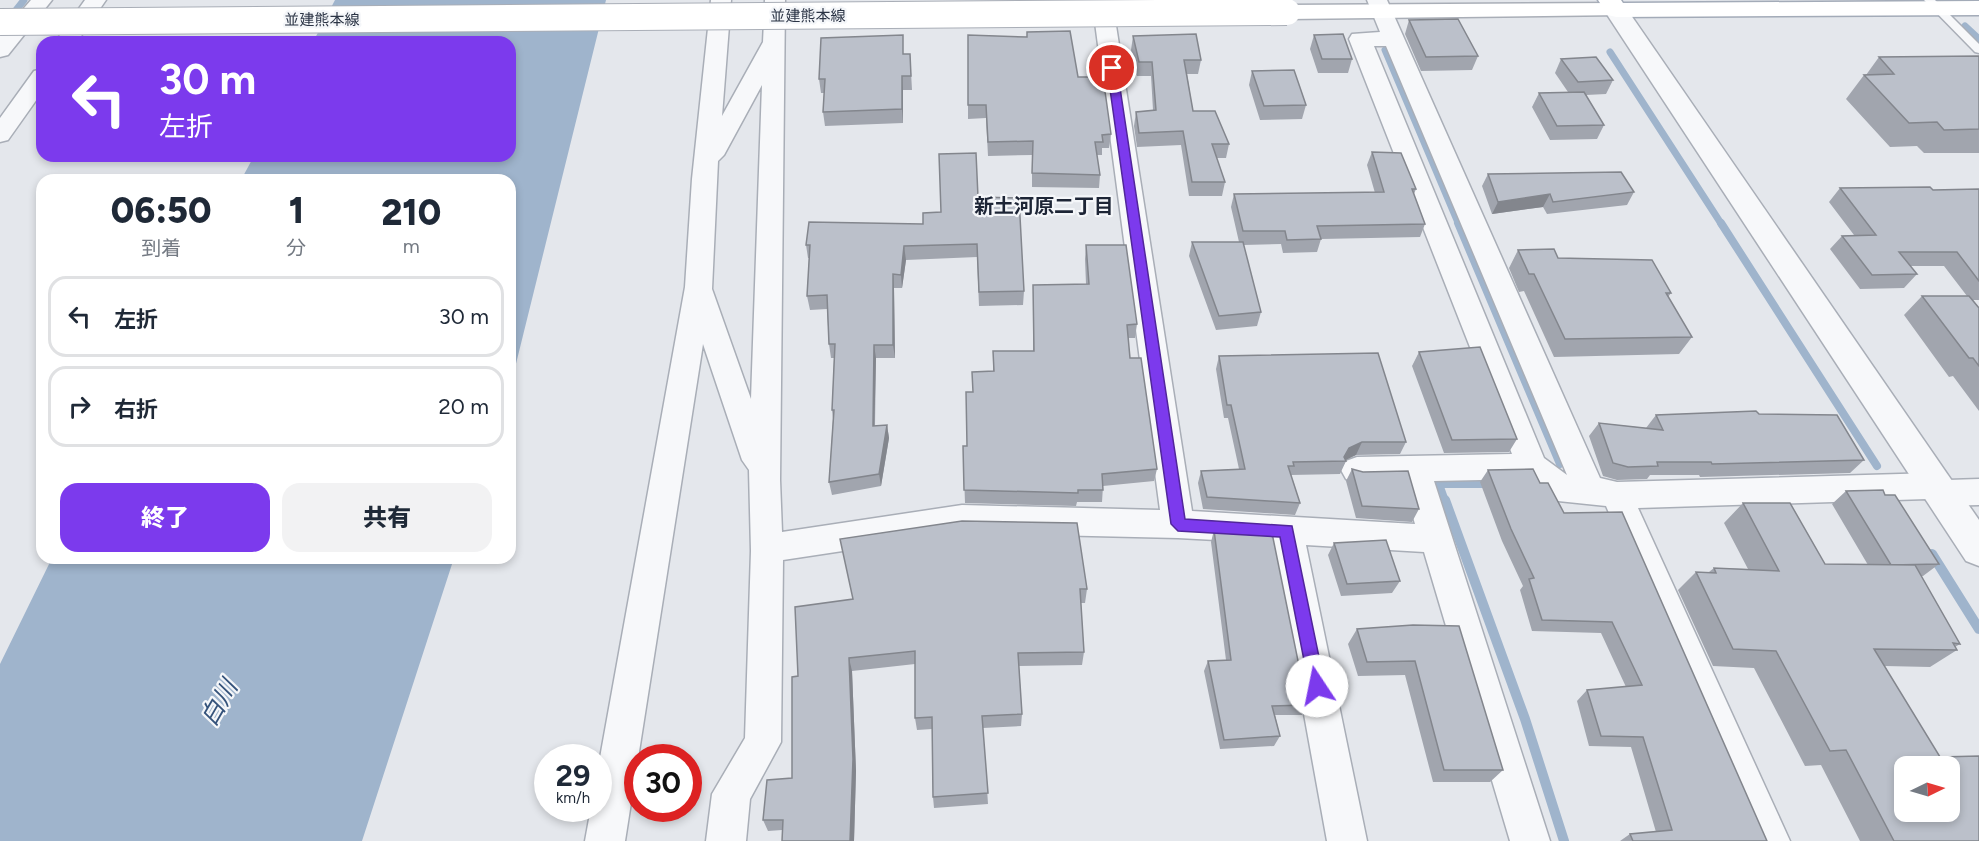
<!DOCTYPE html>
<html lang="ja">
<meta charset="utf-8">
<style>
body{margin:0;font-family:Figtree,"Noto Sans JP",sans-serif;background:#f2f2f3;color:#1f2937;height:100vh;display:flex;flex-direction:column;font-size:22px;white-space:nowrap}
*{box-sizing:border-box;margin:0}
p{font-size:20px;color:#747a83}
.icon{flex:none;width:33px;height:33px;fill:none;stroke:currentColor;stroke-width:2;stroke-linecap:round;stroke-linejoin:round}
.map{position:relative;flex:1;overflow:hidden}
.side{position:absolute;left:36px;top:174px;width:480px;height:390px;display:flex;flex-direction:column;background:#fff;border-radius:18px;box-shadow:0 3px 9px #0003}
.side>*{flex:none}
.guide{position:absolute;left:36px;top:36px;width:480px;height:126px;border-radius:18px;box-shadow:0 3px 9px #0003;background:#7c3aed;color:#fff;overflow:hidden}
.needle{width:39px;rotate:85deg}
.controls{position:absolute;left:1894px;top:756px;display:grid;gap:12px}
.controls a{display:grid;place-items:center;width:66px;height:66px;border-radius:12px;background:#fff;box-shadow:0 3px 9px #0003;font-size:30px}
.speed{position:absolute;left:534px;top:744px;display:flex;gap:12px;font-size:30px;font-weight:700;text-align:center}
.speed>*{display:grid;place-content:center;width:78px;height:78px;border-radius:50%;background:#fff;box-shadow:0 3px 9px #0003;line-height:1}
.speed small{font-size:15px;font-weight:400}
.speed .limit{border:9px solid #d22;background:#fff;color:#111}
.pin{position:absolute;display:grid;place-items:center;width:51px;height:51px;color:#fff;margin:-26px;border:3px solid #fff;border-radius:50%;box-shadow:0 2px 6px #0007}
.me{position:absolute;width:66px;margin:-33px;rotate:349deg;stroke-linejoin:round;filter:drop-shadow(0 0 4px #0008)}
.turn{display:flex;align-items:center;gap:21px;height:126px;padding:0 24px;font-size:27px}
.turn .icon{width:78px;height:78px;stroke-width:2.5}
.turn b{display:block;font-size:42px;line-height:51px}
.eta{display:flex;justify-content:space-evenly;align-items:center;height:102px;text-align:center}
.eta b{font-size:36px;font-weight:800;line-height:42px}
.cta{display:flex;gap:12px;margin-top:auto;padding:12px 24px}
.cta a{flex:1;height:69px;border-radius:18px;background:#7c3aed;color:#fff;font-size:24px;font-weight:800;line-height:69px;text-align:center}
.cta a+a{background:#f2f2f3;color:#1f2937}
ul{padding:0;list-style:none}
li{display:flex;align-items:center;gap:18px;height:81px;margin:0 12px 9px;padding:0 12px;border:3px solid #e0e1e3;border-radius:18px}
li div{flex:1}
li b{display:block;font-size:22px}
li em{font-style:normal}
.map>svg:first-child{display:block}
.water{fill:#9fb4cc}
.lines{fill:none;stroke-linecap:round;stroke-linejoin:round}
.stream-far2{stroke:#9fb4cc;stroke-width:7}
.stream-far1{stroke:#9fb4cc;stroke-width:8}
.stream{stroke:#9fb4cc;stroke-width:10}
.service-casing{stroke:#a9aeb7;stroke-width:3}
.minor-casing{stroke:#a9aeb7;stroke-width:3}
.tertiary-casing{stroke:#a9aeb7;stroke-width:3}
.secondary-casing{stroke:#a9aeb7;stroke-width:3}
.primary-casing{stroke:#a3abb8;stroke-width:3}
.service{fill:#f7f8fa;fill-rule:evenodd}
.minor{fill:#f7f8fa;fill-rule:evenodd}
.tertiary{fill:#f7f8fa;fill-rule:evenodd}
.secondary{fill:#fff;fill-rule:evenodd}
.primary{fill:#fff;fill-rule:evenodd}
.secondary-bridge-casing{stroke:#a9aeb7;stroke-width:28;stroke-linecap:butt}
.secondary-bridge{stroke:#fff;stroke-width:26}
.wall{fill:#a1a5ae}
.shaded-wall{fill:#83868d}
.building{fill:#bbc0ca;stroke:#83868d;stroke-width:1.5;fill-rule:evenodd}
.route{fill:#7c3aed;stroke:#51269a;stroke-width:1.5}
.labels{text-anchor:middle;stroke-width:4.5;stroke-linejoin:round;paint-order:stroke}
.far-street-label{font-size:15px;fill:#2b3445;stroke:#f4f6f9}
.neighbourhood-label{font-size:20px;font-weight:bold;fill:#1d2536;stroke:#f4f6f9}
.near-water-label{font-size:24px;font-style:italic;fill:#34527a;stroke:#f4f6f9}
</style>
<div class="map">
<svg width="1979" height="841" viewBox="0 0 1979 841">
<rect width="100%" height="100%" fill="#e4e7ec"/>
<path class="water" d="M335,0H606L510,388V180H241L254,156H510V42H313Z
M52,558H454L362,841H0V664Z"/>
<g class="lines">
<path class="stream-far2" d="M9,19L24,0
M1965,26L1979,39
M1385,50L1459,225
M1610,52L1722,225"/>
<path class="stream-far1" d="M1458,223L1560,464
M1721,223L1877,466
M1445,501L1439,484H1491"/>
<path class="stream" d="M1445,500L1525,719L1564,841
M1932,554L1979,629"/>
<defs>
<path id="service" d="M1924,0H1935L1979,44V53L1975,52Z"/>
<path id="minor" d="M31,0H52L8,55L0,57V36Z
M85,0H106L77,42H55Z
M711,0H731L722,116L763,42L765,0H785L780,480L782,532L962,505L1160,510L1092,0H1112L1192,511L1415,524L1403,482L1357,483L1346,479L1341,470L1346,461L1357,457L1512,454L1349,39L1352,34L1380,32L1367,0H1387L1600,478L1617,482L1935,473L1948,480L1979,479V505L1940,506L1927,499L1638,508L1790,841H1750L1606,506L1558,501L1547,497L1526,479L1434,481L1550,841H1510L1424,552L1306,545L1367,841H1327L1273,543L1178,538L962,533L783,560L781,742L750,799L746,841H706L712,794L745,738L751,551L749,470L742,460L703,344L625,841H585L591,808H598V769L685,287L692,179ZM1374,46H1386L1567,475L1544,458ZM762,85L751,399L712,289L718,161L724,155Z
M42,69V92L8,140L0,142V118L34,71Z"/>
<path id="tertiary" d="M1616,3L1624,5L1979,520V566L1966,561L1604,10L1608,5Z"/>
<path id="secondary" d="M1616,3L1624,5L1628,10L1624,15L1287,19L1279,17L1275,12L1279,7L1287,5Z"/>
<path id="primary" d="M1598,0H1621L1623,3L1979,1V15L1616,17L1608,15Z"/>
</defs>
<use href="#service" class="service-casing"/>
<use href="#minor" class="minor-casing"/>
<use href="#tertiary" class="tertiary-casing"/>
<use href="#secondary" class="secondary-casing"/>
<use href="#primary" class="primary-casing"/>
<use href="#service" class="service"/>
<use href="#minor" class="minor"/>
<use href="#tertiary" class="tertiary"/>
<use href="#secondary" class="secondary"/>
<use href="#primary" class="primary"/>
<defs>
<path id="secondary-bridge" d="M0,22L1287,12"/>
</defs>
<use href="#secondary-bridge" class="secondary-bridge-casing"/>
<use href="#secondary-bridge" class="secondary-bridge"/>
</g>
<path class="wall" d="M1409,20L1478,56L1472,70L1421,71L1405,34Z
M1027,32L1078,77L1111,134L1109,148H1102V155H1097L1100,175L1099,188L1032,187V155L988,156L986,118L968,119V35L1027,37Z
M1314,35L1352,59L1348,73H1318L1310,49Z
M1133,36L1201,60L1198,74H1187L1193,111L1229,144L1226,158H1216L1225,182L1222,196H1189L1181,145L1137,147L1134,126L1136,112L1153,110L1151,76H1137L1131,50Z
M904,54H910L912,90H903V123L825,126L823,112L824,93H821L819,79Z
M1979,56V153H1924L1917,146L1890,147L1846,99L1864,75H1866L1879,57Z
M1561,59L1613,80L1606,94L1586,95L1604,125L1597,139L1550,140L1532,107L1539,93L1568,92L1555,73Z
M1252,71L1306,105L1302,119L1260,120L1249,85Z
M1372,152L1416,189L1414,194L1425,224L1420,237L1321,239L1317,252L1283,253L1281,244L1243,245L1261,312L1257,326L1216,330L1189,256L1192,242H1239L1231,207L1234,194L1375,193L1367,165Z
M1488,174L1634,192L1627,205L1547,214L1543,207L1492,214L1482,186Z
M1840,188L1933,190L1979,189V300H1973L1979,308V411L1953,376L1949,377L1904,315L1922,296H1967L1944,266H1910L1917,274L1904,288L1860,289L1830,249L1842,236L1854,235L1829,202Z
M978,197L1024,291L1023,305L979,306L977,257L906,260L902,288H894L895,358H876L875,426L887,425L889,438L881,486L832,495L829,482L833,419L832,410L834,358H831L829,344L827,309L810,310L807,296L809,258H808L806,245L923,224L941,212Z
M1086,245L1137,324L1135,338H1128L1130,358L1157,469L1154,481L1103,486L1102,502H1077L1076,506L965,503L963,446H967L973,392L993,372V351H1033V285L1086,284L1085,259Z
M1518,250L1558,258L1671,293L1668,297L1692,337L1679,354L1554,357L1524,291L1519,292L1509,268Z
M1419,352L1517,439L1509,452L1444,453L1412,366Z
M1219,356L1406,442L1400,454L1356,455L1345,459L1346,461L1340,474L1291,475L1300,503L1295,515L1203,509L1198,483L1201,471L1239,469L1228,418H1224L1216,369Z
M1759,414L1864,460L1850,473L1700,477L1699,475H1650L1647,479L1617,480L1603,476L1589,436L1599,423L1646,428L1656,415Z
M1352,469L1419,509L1412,522L1356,518L1346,481Z
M1488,470L1540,483L1564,513L1767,841H1620L1630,834L1656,832L1631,747L1589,746L1577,701L1587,690L1626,687L1601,633L1532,631L1520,590L1523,586L1502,541L1480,482Z
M1846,491L1885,495L1939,564L1923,576H1921L1960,644L1955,647L1957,650L1930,667L1885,666L1979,841H1860L1821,765L1805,766L1754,668L1713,666L1678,590L1696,572H1709L1714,568L1748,569L1724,523L1743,503L1825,564L1868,565L1832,504Z
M1214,530L1307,705L1302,715H1275L1280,736L1274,746L1220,749L1204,671L1208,661L1226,660L1211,542Z
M1334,543L1400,581L1392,593L1341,596L1328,555Z
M1087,589L1085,603H1081L1084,652L1082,665L1019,666L1022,714L1021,726L983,728L988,804L934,808L933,797L932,729L917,730L915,718V664L852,671L856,771L854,841H782V830L768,831L763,820L792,778L798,676L795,607Z
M1413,625L1503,770L1490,782H1433L1405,675L1358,676L1348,644L1357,629Z"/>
<path class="shaded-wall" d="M902,76L903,90V123L902,109Z
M1550,194L1543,207L1492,214L1498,202Z
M904,246L906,260L902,288L901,275Z
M893,274L894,288L895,358L893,345Z
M874,345L876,358L874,439L873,426Z
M887,425L889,438L881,486L879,474Z
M1362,442L1356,455L1342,462L1349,448Z
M849,658L852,671L856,771L854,841H850Z"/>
<path class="building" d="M1458,19L1478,56L1426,57L1409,20Z
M1070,31L1078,77H1103L1111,134L1102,135L1103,142H1095L1100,175L1032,173L1033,141L988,142L986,105H968V35L1027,37V32Z
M1196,34L1201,60H1184L1193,111H1215L1229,144H1212L1225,182H1192L1183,131L1139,133L1136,112L1156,110L1152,62H1139L1133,36Z
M1343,34L1352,59H1322L1314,35Z
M903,35V54H910L911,76H902V109L823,112L825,79H819L821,38Z
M1979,56V129L1944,130L1937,122L1909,123L1864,75L1894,74L1879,57Z
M1596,57L1613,80L1578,82L1561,59Z
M1294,70L1306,105L1264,106L1252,71Z
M1584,92L1604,125L1557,126L1539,93Z
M1372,152L1401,153L1416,189H1412L1425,224L1317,226L1321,239L1287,240L1285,231H1243L1234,194L1384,192Z
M976,153L978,197L1019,198L1024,291L979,292L977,244L904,246L901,275L893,274V345H874L873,426L887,425L879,474L829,482L834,410H832L835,344H829L827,295L807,296L810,245H806L809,222L923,224V213L941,212L939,154Z
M1621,172L1634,192L1553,202L1550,194L1498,202L1488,174Z
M1930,187L1933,190L1979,189V281L1957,252H1899L1917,274L1872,275L1842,236L1876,235L1840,188Z
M1192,242H1243L1261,312L1219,316Z
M1086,245H1126L1137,324L1127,325L1130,358H1141L1157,469L1102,474L1103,490H1078V493L964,490L963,446H967L966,392H973L972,372L994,371L993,351H1034L1033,285L1089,284Z
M1554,249L1558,258L1652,260L1671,293H1666L1692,337L1565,339L1534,274H1529L1518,250Z
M1922,296H1969L1979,308V366L1973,358H1969Z
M1480,347L1517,439L1452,440L1419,352Z
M1378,353L1406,442H1362L1349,448L1344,457L1346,461L1293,462L1294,466H1288L1300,503L1207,497L1201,471L1245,469L1231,405H1227L1219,356Z
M1756,411L1759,414L1837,415L1864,460L1712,464L1711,462H1657L1658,466L1628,467L1613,463L1599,423L1663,430L1656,415Z
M1352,469L1363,472L1408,471L1419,509L1362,506Z
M1533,469L1540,483H1548L1564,513L1622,512L1767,841H1633L1630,834L1672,830L1643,737L1601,736L1587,690L1642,685L1612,622L1542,620L1529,579L1534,578L1511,529L1488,470Z
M1883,490L1885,495H1895L1939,564L1891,565L1846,491Z
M1743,503H1790L1825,564L1915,565L1960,644L1953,643L1957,650L1874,649L1940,757L1979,756V841H1894L1846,750L1830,751L1776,651L1733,649L1696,572L1716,573L1714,568L1779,571ZM1905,766H1950V812H1905Z
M962,521L1077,523L1087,589H1080L1084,652L1018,653L1022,714L982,716L988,793L933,797L932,717L915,718V651L849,658L853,759L850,841H782L783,820H763L767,780L792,778V677L798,676L795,607L853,599L840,539Z
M1214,530L1272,533L1307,705L1272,706L1280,736L1224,740L1208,661L1231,660Z
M1386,540L1400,581L1347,584L1334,543Z
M1413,625L1459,626L1503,770H1444L1415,661L1367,662L1357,629Z"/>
<path class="route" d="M1112,65L1117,68L1185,519L1292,526L1325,686L1322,691L1317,694L1311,691L1309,686L1280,537L1178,531L1171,524L1107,68Z"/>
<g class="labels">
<g class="far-street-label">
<text x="808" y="21">並建熊本線</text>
<text x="322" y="25">並建熊本線</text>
</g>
<g class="neighbourhood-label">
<text x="1044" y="213">新土河原二丁目</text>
</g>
<g class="near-water-label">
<text transform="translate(219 703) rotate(-60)" y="8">白川</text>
</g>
</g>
</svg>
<div class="controls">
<a><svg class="needle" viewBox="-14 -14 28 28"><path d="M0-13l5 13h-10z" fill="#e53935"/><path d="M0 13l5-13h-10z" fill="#747a83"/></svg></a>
</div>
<div class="speed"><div>29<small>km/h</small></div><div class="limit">30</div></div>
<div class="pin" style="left:1112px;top:68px;background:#d93025"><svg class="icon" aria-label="arrive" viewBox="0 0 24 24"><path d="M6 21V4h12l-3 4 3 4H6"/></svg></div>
<svg class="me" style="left:1317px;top:686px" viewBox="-20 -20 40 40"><circle r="19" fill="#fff"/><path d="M0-13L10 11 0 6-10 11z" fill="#7c3aed"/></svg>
<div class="guide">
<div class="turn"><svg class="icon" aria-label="left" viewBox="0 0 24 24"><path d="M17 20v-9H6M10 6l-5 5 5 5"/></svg><div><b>30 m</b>左折</div></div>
</div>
<section class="side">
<div class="eta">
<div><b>06:50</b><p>到着</p></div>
<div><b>1</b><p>分</p></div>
<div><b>210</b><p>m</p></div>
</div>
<ul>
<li><svg class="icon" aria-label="left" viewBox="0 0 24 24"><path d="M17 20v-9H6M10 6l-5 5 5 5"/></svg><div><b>左折</b></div><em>30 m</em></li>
<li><svg class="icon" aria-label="right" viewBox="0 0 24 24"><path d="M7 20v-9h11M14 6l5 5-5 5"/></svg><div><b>右折</b></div><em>20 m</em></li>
</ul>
<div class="cta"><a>終了</a><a>共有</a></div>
</section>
</div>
